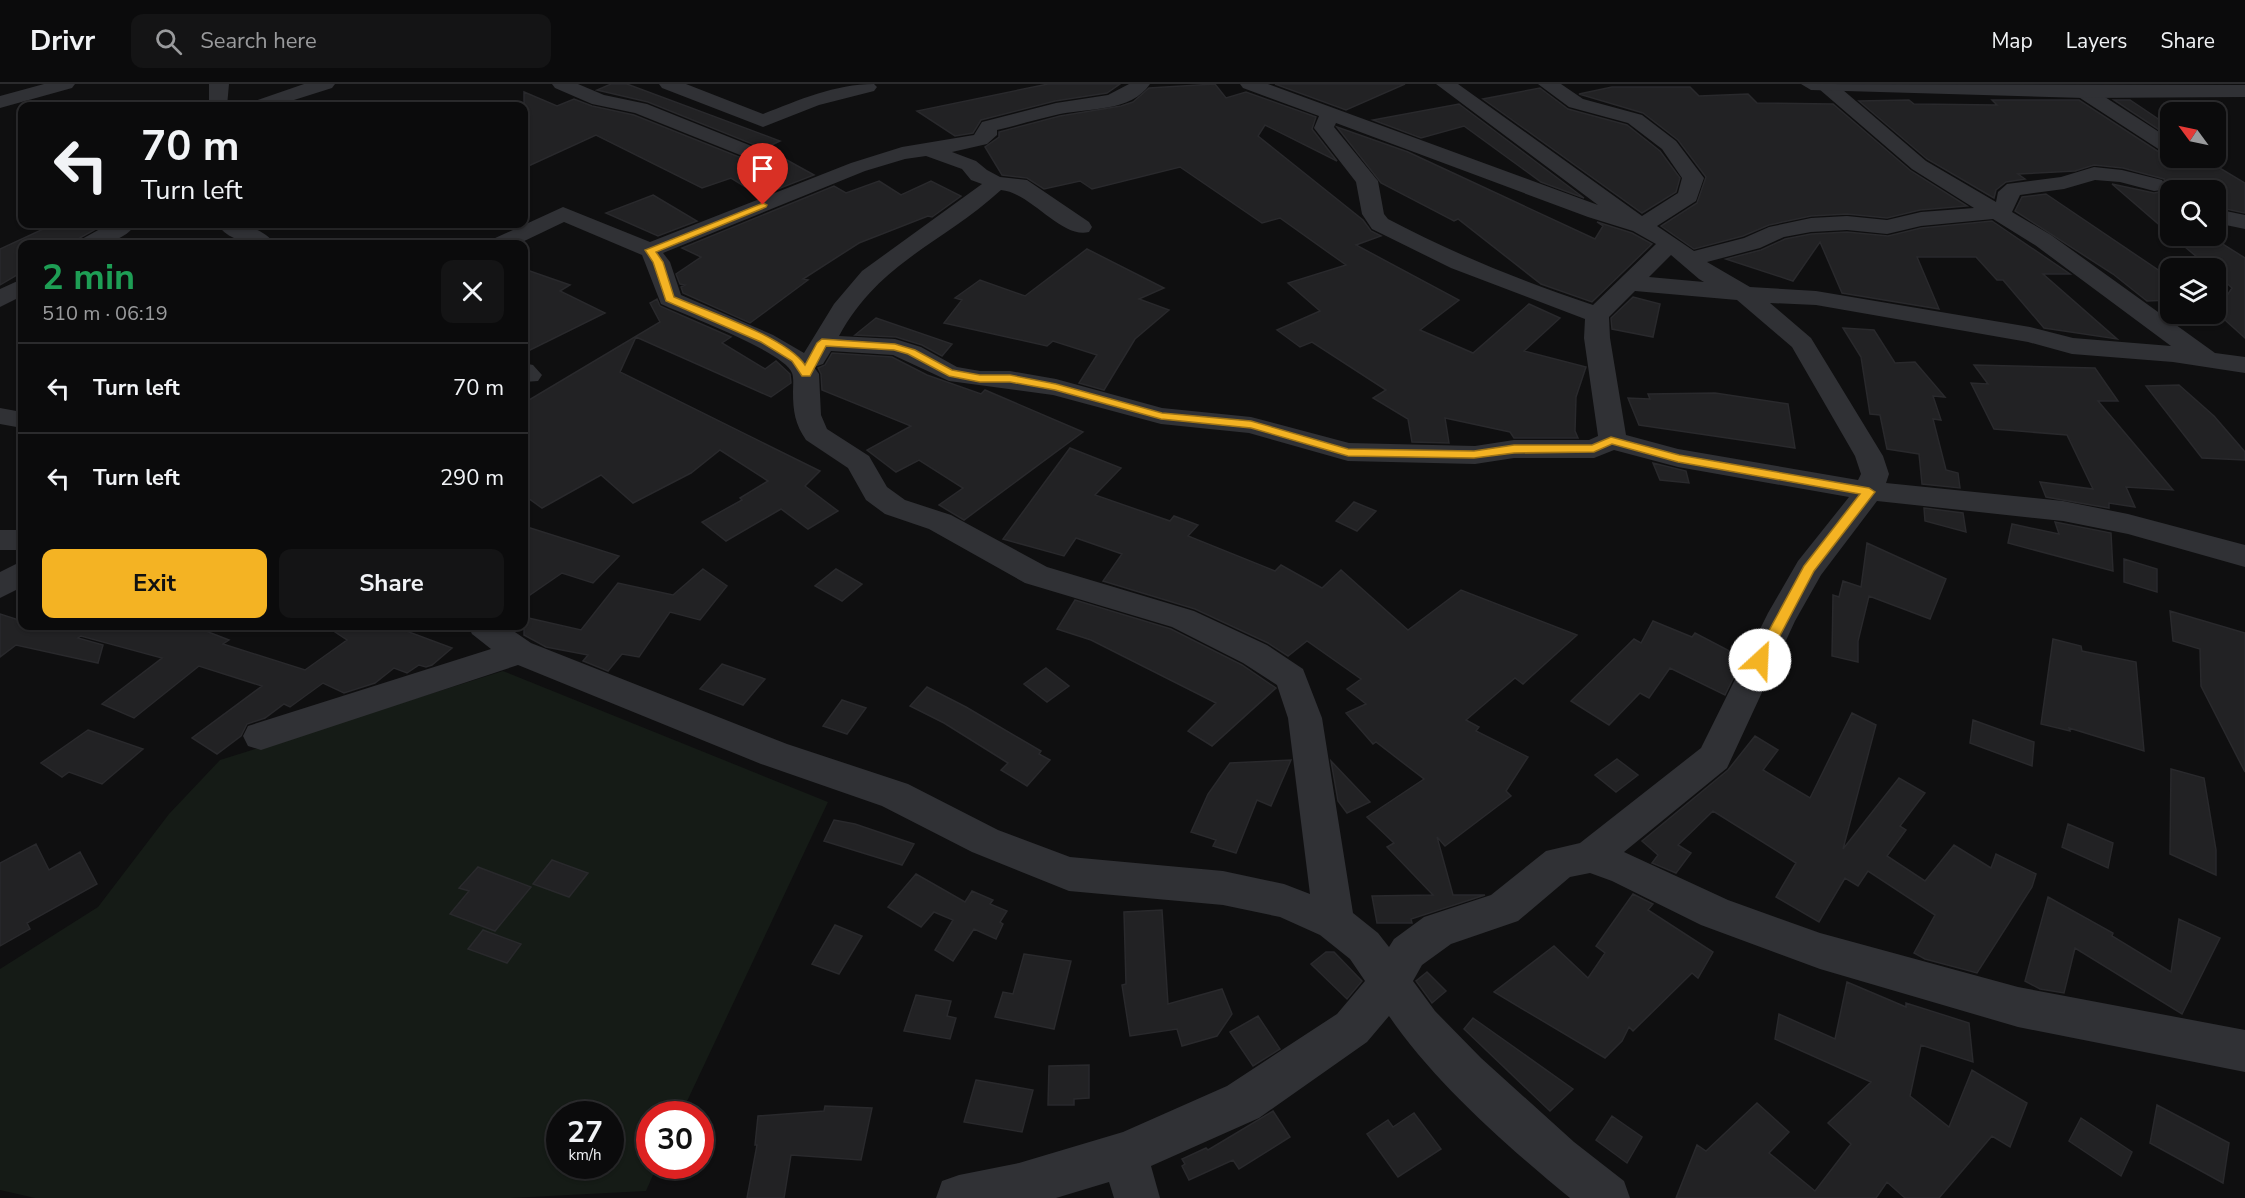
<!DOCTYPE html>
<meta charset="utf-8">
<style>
body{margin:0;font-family:"Nunito Sans",sans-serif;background:#141415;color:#f1f3f6;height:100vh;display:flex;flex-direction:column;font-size:22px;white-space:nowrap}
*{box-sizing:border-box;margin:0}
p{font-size:20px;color:#9a9b9d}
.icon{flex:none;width:33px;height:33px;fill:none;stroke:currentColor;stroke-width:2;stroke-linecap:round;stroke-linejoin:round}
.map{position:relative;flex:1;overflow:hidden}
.drawer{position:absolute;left:18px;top:156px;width:510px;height:390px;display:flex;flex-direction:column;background:#0b0b0c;border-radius:12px;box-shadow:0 2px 4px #0004,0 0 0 2px #2b2b2d}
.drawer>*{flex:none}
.hud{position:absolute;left:18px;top:18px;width:510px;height:126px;border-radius:12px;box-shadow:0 2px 4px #0004,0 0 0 2px #2b2b2d;background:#0b0b0c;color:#f1f3f6;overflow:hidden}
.needle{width:39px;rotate:303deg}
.buttons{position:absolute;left:2160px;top:18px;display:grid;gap:12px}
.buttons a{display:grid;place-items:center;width:66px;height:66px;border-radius:12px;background:#0b0b0c;box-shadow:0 2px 4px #0004,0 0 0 2px #2b2b2d;font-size:30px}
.speed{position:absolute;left:546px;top:1017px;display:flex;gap:12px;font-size:30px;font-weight:700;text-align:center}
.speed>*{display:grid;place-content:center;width:78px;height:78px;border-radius:50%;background:#0b0b0c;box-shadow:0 2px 4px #0004,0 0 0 2px #2b2b2d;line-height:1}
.speed small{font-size:15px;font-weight:400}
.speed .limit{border:9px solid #d22;background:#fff;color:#111}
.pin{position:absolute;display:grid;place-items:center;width:51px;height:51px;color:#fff;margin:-62px -26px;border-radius:50% 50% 50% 0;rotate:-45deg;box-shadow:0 0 6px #0007}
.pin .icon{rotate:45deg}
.me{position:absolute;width:66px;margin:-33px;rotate:25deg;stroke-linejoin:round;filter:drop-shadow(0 0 4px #0008)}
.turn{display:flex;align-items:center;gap:21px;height:126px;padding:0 24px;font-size:27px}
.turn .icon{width:78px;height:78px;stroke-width:2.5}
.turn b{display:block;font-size:42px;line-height:51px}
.round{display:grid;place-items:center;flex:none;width:63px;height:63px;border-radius:12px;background:#141415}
.head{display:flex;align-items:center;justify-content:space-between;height:102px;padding:0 24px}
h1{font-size:36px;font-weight:700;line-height:45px;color:#1e9e55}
.action{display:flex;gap:12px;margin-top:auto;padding:12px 24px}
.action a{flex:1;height:69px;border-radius:12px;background:#f4b323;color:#111;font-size:24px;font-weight:700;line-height:69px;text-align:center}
.action a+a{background:#141415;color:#f1f3f6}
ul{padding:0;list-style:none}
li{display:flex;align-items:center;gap:18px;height:90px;padding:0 24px;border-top:2px solid #2b2b2d}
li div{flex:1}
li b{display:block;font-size:22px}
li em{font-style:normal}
header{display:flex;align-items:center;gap:36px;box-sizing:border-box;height:84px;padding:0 30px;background:#0b0b0c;border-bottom:2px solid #2b2b2d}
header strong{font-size:28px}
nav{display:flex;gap:33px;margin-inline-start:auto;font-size:21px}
.search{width:420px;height:54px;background:#141415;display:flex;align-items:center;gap:15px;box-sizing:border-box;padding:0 21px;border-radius:12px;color:#9a9b9d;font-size:22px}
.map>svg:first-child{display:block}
.green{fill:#151b16;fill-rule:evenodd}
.building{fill:#222224;stroke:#29292c;stroke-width:1.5}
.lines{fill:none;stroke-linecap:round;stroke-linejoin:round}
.minor{fill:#303135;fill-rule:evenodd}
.tertiary{fill:#303135;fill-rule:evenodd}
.route{fill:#f4b323;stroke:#9f7417;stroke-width:1.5}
</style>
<header>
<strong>Drivr</strong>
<div class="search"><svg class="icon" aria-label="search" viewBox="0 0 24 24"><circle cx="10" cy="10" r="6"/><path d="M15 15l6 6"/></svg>Search here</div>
<nav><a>Map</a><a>Layers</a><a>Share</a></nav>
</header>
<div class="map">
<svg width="2245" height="1114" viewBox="0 0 2245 1114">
<rect width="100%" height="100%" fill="#0f0f10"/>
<path class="green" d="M503,587L828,718L681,1030H650V1082H657L646,1107L511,1114H35L0,1106V885L98,823L169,730L220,676ZM560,1030H610V1082H560Z"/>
<path class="building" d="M611,0H627L780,57L765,64L814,91L760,112L731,94L702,104L596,51L524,84V8L557,22L574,15L592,22L634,31L739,73H754L759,68L755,61L648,18L597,6Z
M1048,0H1120L1107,9L1055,17L981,36L973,49L955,52L917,27Z
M1215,0L1226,14L1246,8L1316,33L1312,45L1337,77L1265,41L1258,52L1363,136L1371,147L1381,152L1356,161L1459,216L1420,246L1473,269L1529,220L1560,234L1524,267L1586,283L1576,313L1575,347L1578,354H1514L1510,348L1445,334L1449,359L1412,358L1408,335L1373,314L1386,306L1312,258L1300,263L1277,246L1320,227L1288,199L1346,181L1280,134L1262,139L1180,83L1092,105L1080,97L1044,105L1027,94L1002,91L985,63L999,53V48L1060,32L1121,22L1133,18L1149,4Z
M1275,0H1405L1346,26Z
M1612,3H1690L1699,12L1748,10L1757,19L1833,20L1911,87L1967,122L1920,126L1887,134L1847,130L1811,132L1769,141L1743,152L1694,165L1661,142L1697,119L1706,93L1678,56L1643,29L1579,10Z
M1540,4L1568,25L1627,41L1660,67L1680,94L1676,108L1642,129L1483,15Z
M1909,16L1914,20L1997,21L1992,16H2079L2162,70L2170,74L2216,73L2220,76L2208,77L2245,99V129L2216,123V106H2170V150L2112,100L2154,109L2164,107L2167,102L2164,95L2123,84L2094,81L2075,87L2018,90L2025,95L2006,98L1996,106L1994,114L1927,75L1859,17Z
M2114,16H2130L2170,43V53Z
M1459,20L1584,114L1541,98L1464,42L1421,54L1373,36Z
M1337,43L1408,68L1595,155L1603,142L1597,138L1632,149L1652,160L1592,218L1541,200L1458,135L1454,137L1381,99Z
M879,97L901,111L931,97L961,112L932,133L928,132L859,159L803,195L808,196L750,239L683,209L681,203L685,201L680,200L676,190L701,173L682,164L834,102L846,109Z
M2046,110L2170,194V216L2147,217L2113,190L2015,127L2022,113Z
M653,111L697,137L658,152L606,129Z
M1992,137L2070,190H2043L2117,255L2044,244L2003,196H1997L1976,173H1917L1939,225L1842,209L1820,158L1793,197L1726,175L1761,166L1785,155L1811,150L1847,148L1888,152L1921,144Z
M54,140H105L69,160H22V188L0,201V165Z
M2172,152H2210L2245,174V254L2216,228L2232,204L2216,189V184H2210Z
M1087,165L1164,204L1139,215L1169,226L1135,255L1104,306L1079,299L1097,271L1053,257L1047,262L944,239L962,216L955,214L980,196L1025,212Z
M524,185L570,201L560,207L605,229L524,269Z
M1633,213L1660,220L1653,253L1612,245L1611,234Z
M657,215L660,222L731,253L722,259L765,285L776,277L790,290L791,299L771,313L636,253L620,288L820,387L805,402L838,427L808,445L781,425L726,457L702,438L742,416L740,414L768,397L720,366L691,389L633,419L601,391L542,424L524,411V319L660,238L650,219Z
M876,234L952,260L942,272L922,261L896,253L855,251Z
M1843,244L1874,246L1895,279L1915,278L1945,313L1933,312L1941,336L1933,335L1946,386L1958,389L1960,404L1922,400L1919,370L1887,365L1880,331L1870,330L1861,273Z
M832,269L892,273L927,291L981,310L985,306L1083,348L964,436L939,421L963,404L919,376L896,388L867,366L911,342L822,306L821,290L818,284L825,281Z
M1974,281L2095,284L2118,317H2098L2173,406L2126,403L2135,423L2109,419V424L2046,413L2040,398L2093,405L2067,351L1994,345L1971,299L1988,300Z
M2179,301L2214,332L2245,368V376L2202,374L2146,302Z
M1715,309L1788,320L1795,364L1639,341L1628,314L1650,315L1648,310Z
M1070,364L1121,384L1095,411L1170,437L1174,432L1198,441L1188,452L1275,487L1281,481L1322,504L1341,486L1408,546L1461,506L1577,551L1523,600L1515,594L1466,636L1479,643L1476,647L1528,673L1506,707L1511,712L1445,762L1437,753L1453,811H1485L1411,835L1412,839H1377L1372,812L1433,811L1387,763L1394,759L1367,733L1424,695L1376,658L1373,660L1346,629L1366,620L1347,605L1361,595L1307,557L1288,572L1268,559L1195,525L1103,497L1122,470L1076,454L1064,472L1003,455Z
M1653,379L1686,387L1689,399L1660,396Z
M1354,418L1376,427L1357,447L1336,437Z
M1924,424L1963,429L1966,448L1925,437Z
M2055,438L2111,449L2113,487L2008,459L2012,440L2059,450Z
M524,442L619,472L593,499L562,489L524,515Z
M1867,459L1946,495L1930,535L1869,512L1858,557V578L1832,572L1833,511L1839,513L1843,497L1861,503Z
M2124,475L2157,485V508L2124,498Z
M703,485L727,502L700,536L670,528L639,573L622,570L608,587L583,577L588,571L546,563L524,551V533L581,546L618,499L673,511Z
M836,485L862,500L842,517L815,502Z
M1075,516L1171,545L1242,581L1276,604L1212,662L1188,647L1216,619L1091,556L1057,545Z
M2170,527L2245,549V688L2201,602L2200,565L2173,557Z
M0,530L22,537V542L50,545L54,542H193L229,556L223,560L305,586L347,556L326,542H393L452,564L432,581L426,583L419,581L407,589L394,584L375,599L344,609L323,599L290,623L284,620L265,634L247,640L241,652L217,670L192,654L262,602L199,582L134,634L102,620L162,574L81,552L78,554L103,561L98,579L16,561L0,573Z
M1653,537L1692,553L1695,549L1743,574L1725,611L1670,584L1649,614L1640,609L1609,641L1571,617L1634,555L1641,559Z
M2053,555L2081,562L2082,567L2136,578L2144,667L2069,644L2070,647L2041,640Z
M722,580L765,595L743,621L700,605Z
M1046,584L1069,602L1047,618L1024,600Z
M927,603L966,623L1041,667L1039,670L1050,676L1027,702L1001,686L1008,679L944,639L910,622Z
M842,616L866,624L847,650L823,642Z
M1852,629L1876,641L1843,765L1899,694L1925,709L1900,742L1906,746L1887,772L1925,797L1954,761L1991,784L1996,770L2036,790L2032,803L1977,889L1925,875L1914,869L1935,831L1868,787L1858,802L1845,794L1819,838L1776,813L1796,779L1713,727L1678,761L1691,769L1676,789L1652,779L1658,771L1642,757L1728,686L1755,652L1778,666L1763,686L1810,714Z
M1973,636L2034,658L2032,682L1970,659Z
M88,646L143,665L102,700L69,688L62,693L41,679Z
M1617,675L1638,691L1616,708L1595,691Z
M1291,676L1271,722L1257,716L1236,769L1213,762L1216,756L1191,748L1208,710L1230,679Z
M1331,677L1370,718L1347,729L1338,717Z
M2171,685L2204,694L2216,766V791L2170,770Z
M834,736L855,740L914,760L902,781L824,757Z
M2068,740L2113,759L2108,784L2062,763Z
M36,760L49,786L80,768L97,800L27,839L30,845L0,862V779Z
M552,776L588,789L569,813L533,800Z
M478,783L531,803L495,847L450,830L469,807L459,804Z
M916,790L965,818L972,807L993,816L990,820L1007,827L1000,838L1003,840L996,855L974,845L953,877L935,866L953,836L934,828L921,843L888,823Z
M1633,810L1653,820L1648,826L1713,868L1698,894L1692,889L1633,947L1629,943L1622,957L1605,974L1494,908L1554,862L1588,894L1605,869L1596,862Z
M2048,813L2113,849L2112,852L2171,888L2179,835L2220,854L2182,930L2075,864L2064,909L2040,905L2025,897Z
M1162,826L1168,920L1222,905L1232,930L1217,952L1182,962L1177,945L1130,952L1122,901L1126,900L1124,828Z
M835,841L862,852L839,890L812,880Z
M483,846L521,860L507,879L468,865Z
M1326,868H1334L1362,897L1347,915L1311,880Z
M1024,870L1071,877L1054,945L995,933L1003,908L1013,910Z
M1427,888L1446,907L1432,919L1416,897Z
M1847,898L1906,923V919L1969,939L1973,978L1921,961L1910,1012L1949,1043L1972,986L2027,1019L2010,1063L1992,1052L1939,1114H1905L1887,1098L1876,1114H1676L1697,1061L1706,1067L1757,1019L1789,1048L1769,1069L1815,1107L1851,1060L1828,1039L1871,998L1775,955L1779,930L1835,955Z
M916,911L951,917L947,932L956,934L950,955L904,947Z
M1258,932L1280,965L1253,982L1230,948Z
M1473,934L1573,1005L1550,1027L1464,945Z
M1089,981V1014L1074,1015V1021H1048L1049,982Z
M976,996L1033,1006L1022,1048L964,1038Z
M2157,1021L2229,1059L2223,1099L2150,1059Z
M825,1022L872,1024L861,1076L791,1071L784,1114H747L757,1061H755L758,1032L824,1027Z
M1273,1027L1290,1053L1239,1085L1233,1076L1189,1096L1182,1082L1185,1080L1182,1075L1206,1064L1208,1066Z
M1414,1029L1441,1065L1398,1093L1367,1050L1388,1036L1393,1043Z
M1612,1032L1642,1053L1627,1079L1596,1056Z
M2081,1034L2132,1068L2121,1092L2069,1057Z"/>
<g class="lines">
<path class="minor" d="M44,0H75L72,4L0,24V12Z
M304,0H335L332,4L275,22H249L252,18Z
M552,0H578L604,11L647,20L754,63L757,67L754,71H740L635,29L592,20L555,4Z
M659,0H686L763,30C799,16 835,0 874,0L877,3L874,7L819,21L763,43L662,4Z
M1129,0H1150C1131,28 1089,24 1060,30C1038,35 1018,41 997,46V51L987,60L952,68L976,77L987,86L1000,93L1027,96L1089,138L1092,143L1089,148C1061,155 1032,109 1001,106C942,160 880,177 839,252L895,255L921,263L957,283L980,287H1010L1056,295L1162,324L1251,333L1349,359L1475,362L1514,356H1589L1598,352L1584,254L1585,235L1451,184L1372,145L1362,130L1356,98L1314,44L1319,32L1243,4L1240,0H1268L1598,121L1436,0H1458L1642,132L1678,109L1682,94L1662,65L1628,39L1569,23L1538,0H1561L1583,15L1642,31L1676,57L1704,94L1696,117L1657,142L1694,167L1744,154L1769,143L1811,134L1847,132L1887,136L1921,128L1974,124L1912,85L1819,5L1817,0H1836L1926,77L1996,118L1998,108L2007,100L2061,93L2094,83L2122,86L2162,96L2165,101L2162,106L2154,107L2120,98L2095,96L2064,105L2020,111L2012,128L2051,151L2215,269L2245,273V289L2173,278L2072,270L2028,258L1816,221L1770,219L1811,254L1883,372L1889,390L1886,399L2063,417L2128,430L2245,461V483L2128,450L2063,437L1877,417L1821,491L1795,537L1727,684L1624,768L1728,816L1820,849L2018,903L2245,946V988L2018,943L1820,885L1701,841L1612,797L1590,789L1570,793L1518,837L1451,860L1422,881L1413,897L1435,927L1481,974L1574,1058L1624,1097L1630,1114H1570C1508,1063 1434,998 1389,932L1367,958L1259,1034L1151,1082L1160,1114H1114L1109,1098L1056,1114H936L942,1097L959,1091L1019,1079L1123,1048L1227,1002L1337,930L1365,897L1350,875L1320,851L1280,833L1223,821L1069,807L972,768L882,722L761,680L518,581L261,666L248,662L243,652L248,642L491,565L472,550L468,542H506L531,559L787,660L908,700L998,746L1070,773L1223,787L1284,800L1310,810L1288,634L1277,601L1243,579L1172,543L1025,499L929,445L885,430L866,416L848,384L806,356C795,340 793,327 793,308C793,302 794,294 792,289C785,268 685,231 661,220L642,171L564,138L518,160H489L493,155L563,123L650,158L851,79L902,63L974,51L982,38L1056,19L1108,11ZM1336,39L1588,133L1633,147L1656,160L1593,221C1522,197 1454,170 1388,135L1384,130L1378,97L1334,43ZM926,72L962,85L971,96L982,100L862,187L834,220L804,269L773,251L681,211L670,178L663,169L865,87L905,75ZM1993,135L2035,161L2171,262L2073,254L2030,243L1816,207L1750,203L1707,178L1760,164L1784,153L1811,148L1847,146L1887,150L1921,142ZM1671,171L1699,195L1704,198L1649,193ZM1635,207L1737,216L1792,263L1855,372L1861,390L1858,396L1678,365L1626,351L1610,254L1609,233ZM831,267L893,271L949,297L1053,311L1161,340L1249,349L1348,377L1475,380L1514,374H1594L1614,366L1678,383L1849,413L1798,477L1768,529L1701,664L1580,759L1546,767L1491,811L1424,833L1394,855L1389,863L1378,849L1353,829L1322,634L1303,585L1267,561L1194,527L1047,483L951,431L905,416L887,403L869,372L827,345L821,331L819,290L814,283L823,280Z
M2084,2L2091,4L2170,55V70L2163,68L2077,12L2074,8Z
M2216,125L2245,131V145L2216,139Z
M217,140C236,138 262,142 275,160C255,162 229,158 217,140Z
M524,279L533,281L542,291L538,297L524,298Z
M0,324L22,328V344L0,340Z
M0,446H22V466H0Z
M22,477V503L0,514V488Z"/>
<path class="tertiary" d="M209,0H229L227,22H209Z
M1801,0L2245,1V13L2084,14L1811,6Z
M109,140H136C124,158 98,162 78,160L82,155Z
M22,195V212L0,223V205Z"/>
</g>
<path class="route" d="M763,119L767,121L766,123L656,168L663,178L674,213C707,227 786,253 805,281L817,259L822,255L895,260L915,266L952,286L980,291H1010L1056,300L1162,329L1251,337L1348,365L1474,367L1514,361H1592L1611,353L1679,371L1869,404L1875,408L1814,487L1765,580L1760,581L1753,576L1804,482L1860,410L1678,378L1612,360L1594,368L1514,369L1474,374L1348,372L1251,344L1161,335L1055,306L1010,298H980L949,292L908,270L894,266L826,262L810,292H802L792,277L761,258L666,217L653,178L645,166Z"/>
</svg>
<div class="buttons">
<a><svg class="needle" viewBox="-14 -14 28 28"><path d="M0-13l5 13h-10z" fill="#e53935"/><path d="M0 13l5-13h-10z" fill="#9a9b9d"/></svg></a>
<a><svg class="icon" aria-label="search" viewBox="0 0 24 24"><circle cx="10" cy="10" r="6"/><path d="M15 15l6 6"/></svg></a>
<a><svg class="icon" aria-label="layers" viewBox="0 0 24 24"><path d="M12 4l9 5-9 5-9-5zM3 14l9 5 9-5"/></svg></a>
</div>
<div class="speed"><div>27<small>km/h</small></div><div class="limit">30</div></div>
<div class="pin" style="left:763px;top:121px;background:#d93025"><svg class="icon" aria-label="arrive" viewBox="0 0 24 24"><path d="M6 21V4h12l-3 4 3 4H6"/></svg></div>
<svg class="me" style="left:1760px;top:576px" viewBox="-20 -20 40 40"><circle r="19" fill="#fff"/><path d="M0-13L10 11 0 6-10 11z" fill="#f4b323"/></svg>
<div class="hud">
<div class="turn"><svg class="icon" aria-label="left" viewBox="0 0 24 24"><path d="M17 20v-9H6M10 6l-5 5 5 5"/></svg><div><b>70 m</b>Turn left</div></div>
</div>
<section class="drawer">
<div class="head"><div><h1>2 min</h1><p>510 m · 06:19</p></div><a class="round"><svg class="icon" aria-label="close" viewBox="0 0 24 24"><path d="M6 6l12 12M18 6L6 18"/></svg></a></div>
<ul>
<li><svg class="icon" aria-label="left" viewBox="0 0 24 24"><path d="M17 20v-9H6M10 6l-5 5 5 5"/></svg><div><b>Turn left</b></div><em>70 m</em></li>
<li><svg class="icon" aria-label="left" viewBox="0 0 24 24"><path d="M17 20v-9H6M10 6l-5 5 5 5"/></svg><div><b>Turn left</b></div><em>290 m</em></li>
</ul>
<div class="action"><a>Exit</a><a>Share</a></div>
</section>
</div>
